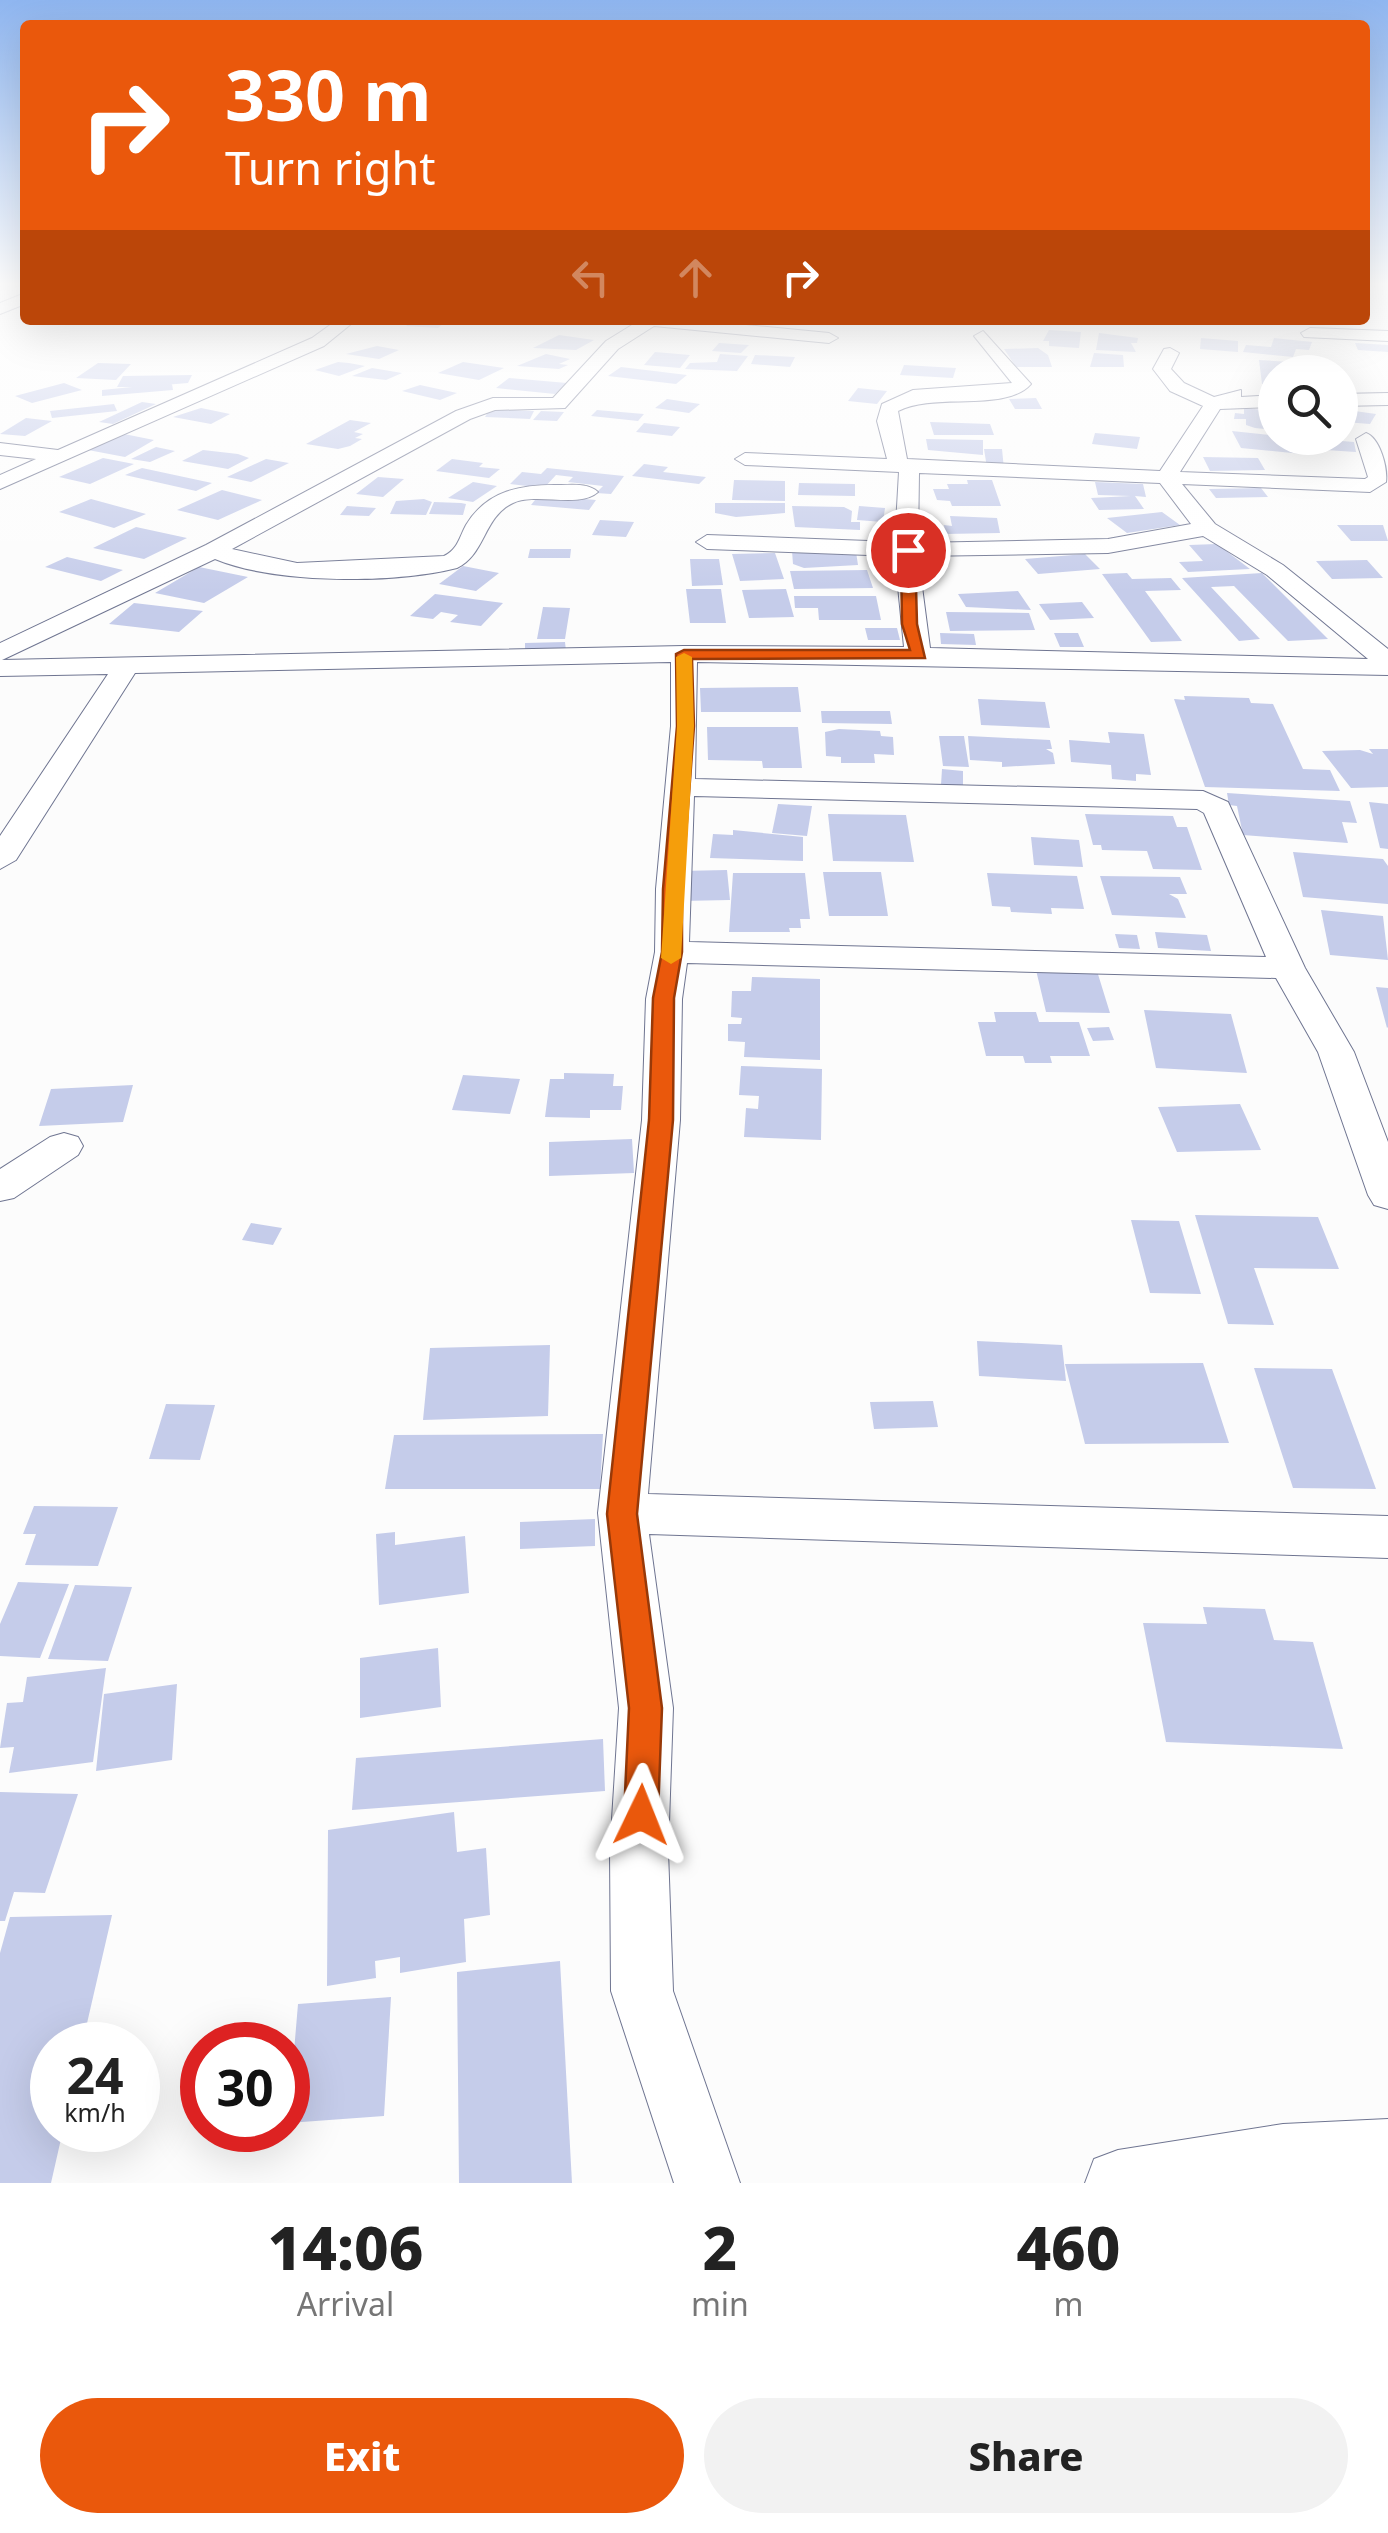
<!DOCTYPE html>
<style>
body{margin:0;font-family:"Noto Sans",sans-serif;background:#f2f2f2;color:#222;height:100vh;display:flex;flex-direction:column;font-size:38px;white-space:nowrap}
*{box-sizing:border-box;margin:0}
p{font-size:32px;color:#767676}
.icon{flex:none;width:55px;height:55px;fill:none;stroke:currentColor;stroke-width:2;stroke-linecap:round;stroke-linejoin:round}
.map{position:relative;height:2183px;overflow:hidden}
.details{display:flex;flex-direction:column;background:#fff;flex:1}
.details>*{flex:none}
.hud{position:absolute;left:20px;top:20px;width:1350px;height:305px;border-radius:10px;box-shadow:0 10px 40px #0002;background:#ea580c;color:#fff;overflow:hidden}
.fabs{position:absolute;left:1258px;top:355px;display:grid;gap:20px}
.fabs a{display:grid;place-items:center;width:100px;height:100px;border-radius:50%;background:#fff;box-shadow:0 10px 40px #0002;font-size:50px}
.speed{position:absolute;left:30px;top:2022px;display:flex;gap:20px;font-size:50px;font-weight:700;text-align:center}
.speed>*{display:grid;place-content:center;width:130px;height:130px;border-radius:50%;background:#fff;box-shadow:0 10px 40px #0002;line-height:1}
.speed small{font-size:25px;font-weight:400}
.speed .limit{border:15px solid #d22;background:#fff;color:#111}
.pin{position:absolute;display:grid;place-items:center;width:85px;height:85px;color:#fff;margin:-42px;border:5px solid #fff;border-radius:50%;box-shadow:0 2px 10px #0007}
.me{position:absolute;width:110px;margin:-55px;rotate:2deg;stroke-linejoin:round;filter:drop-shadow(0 0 8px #0008)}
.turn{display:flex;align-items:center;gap:35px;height:210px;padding:0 40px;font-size:45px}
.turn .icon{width:130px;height:130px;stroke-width:2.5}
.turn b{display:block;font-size:70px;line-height:85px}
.lanes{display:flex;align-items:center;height:95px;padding:0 40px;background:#0003;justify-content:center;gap:50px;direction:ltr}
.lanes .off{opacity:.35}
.eta{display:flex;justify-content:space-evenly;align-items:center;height:170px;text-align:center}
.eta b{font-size:60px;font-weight:800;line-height:70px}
.cta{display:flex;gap:20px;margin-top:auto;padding:20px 40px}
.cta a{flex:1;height:115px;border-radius:60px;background:#ea580c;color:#fff;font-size:40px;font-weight:800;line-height:115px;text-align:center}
.cta a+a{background:#f2f2f2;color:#222}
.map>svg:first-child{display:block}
.building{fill:#c5ccea}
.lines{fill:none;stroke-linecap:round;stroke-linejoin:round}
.minor-casing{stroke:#6f7591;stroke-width:2}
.minor{fill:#fff;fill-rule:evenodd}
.route{fill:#ea580c;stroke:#983908;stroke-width:2.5}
.slow{fill:#f59e0b}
</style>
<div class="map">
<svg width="1388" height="2183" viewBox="0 0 1388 2183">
<rect width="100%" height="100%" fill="#fcfcfc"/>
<path class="building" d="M413,320H447L438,328L406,326Z
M1049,330L1081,332L1079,348L1049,346V341H1043Z
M1099,333L1138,338L1137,343H1131L1136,352L1096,350Z
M559,335L594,340L576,350L533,348Z
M1201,338L1238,341V352L1200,349Z
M1274,338L1312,342L1309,350L1296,349L1293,357L1243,352L1246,345L1271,347Z
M719,343L749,345L741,353L712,351Z
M1355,343L1388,345V352L1358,350Z
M377,346L399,350L379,359L346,354Z
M1038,348L1048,355L1052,367H1016L1004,349Z
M655,352L690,355L680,368L644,365Z
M1094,353L1123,355L1124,367H1090Z
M546,354L570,359L559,364L568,365L559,369L517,366Z
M720,354L748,356L737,371L685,369L690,363L717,362Z
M755,355L795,357L790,367L751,364Z
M1259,360L1290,362L1292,372H1275V385L1262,384Z
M338,362L349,363L365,366L339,376L315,370Z
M463,362L504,368L479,380L438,373Z
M98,363L131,364L116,380L76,378Z
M904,365L956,368L953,378L900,375Z
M621,367L687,375L676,384L608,376Z
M372,368L402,373L386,380L352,376Z
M192,375L188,383L140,387L172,384L173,390L102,396V390L132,387H117L123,376Z
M509,378L567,383L555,394L496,388Z
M64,383L82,390L32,403L15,396Z
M420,385L457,393L440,400L402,391Z
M858,388L887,391L877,404L848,401Z
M1036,398L1042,409H1015L1009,399Z
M667,399L700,404L689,413L655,408Z
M142,402L156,404L113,424L99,422Z
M114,404L117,411L52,418L50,411Z
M201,408L230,414L211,424L173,417Z
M1244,408L1275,411V430L1255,428L1246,425V419H1234L1235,413L1244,414Z
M490,409L534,411L530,419L485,417Z
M1340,409L1376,414L1370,424L1345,422H1340Z
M597,410L644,414L638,421L591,416Z
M541,411L564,412L557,421L533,420Z
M26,418L52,421L25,436L0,434Z
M350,420L371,423L354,432L363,434L355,438L362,439L350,446L338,449L306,444Z
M930,422L990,424L994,435H934Z
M644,423L680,427L672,436L636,432Z
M1232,431L1299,438L1302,443H1295L1302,454L1241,448Z
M1095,433L1140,437L1137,449L1092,444Z
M124,434L154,440L125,457L88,450Z
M926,439L983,440V455L928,450Z
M1317,439L1354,442L1356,452L1311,449Z
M156,447L175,451L150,462L131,459Z
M984,449H1002L1004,469L987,468Z
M203,450L238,454L249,458L228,469L182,461Z
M1203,457L1258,458L1265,470L1210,471Z
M103,458L134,464L90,484L59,477Z
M266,459L289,463L251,482L227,477Z
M452,459L483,463L479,467L500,469L489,478L436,471Z
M644,464L668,467L663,472L706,477L699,484L632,476Z
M142,468L212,483L196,491L125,475Z
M547,468L624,476L611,494L596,493L603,486L568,482L573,477L556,475L544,488L510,484L522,472L541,474Z
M378,477L404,479L383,497L356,494Z
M734,480L785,481V501L732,500Z
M967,480H992L1001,506H952L950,501L937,500L933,489H949L947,484H968Z
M473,482L497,486L473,502L448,498Z
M1095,482L1143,484L1146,497L1135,496L1144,509L1099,510L1091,498L1131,496L1098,495Z
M799,483L855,484V496L798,495Z
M1261,488L1268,497L1216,498L1209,489Z
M222,490L262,500L218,520L177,510Z
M539,495L596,500L589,510L531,505Z
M91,499L146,514L114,528L59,512Z
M424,499L432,502L426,515L390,514L396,501Z
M434,502L461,503L466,504L463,515L429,514Z
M715,503H785V513L736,517L715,513Z
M347,506L376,508L369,516L340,515Z
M792,506L844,507L852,511L851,522H860V530L795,527Z
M859,506L885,508L883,522L857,520Z
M1162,512L1180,525L1127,533L1107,518Z
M950,516L997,518L1000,533L945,534L944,525L952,526Z
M600,520L634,522L626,537L592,535Z
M1337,525H1383L1388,541H1351Z
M136,527L187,538L144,559L93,548Z
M1217,544L1250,569L1188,572L1179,562L1203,561L1189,545Z
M530,549H571L570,558H528Z
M792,551L856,552L858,565L804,568L793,564Z
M775,553L784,579L740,581L732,554Z
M1085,554L1100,569L1038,574L1025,559Z
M67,557L123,570L101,581L45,567Z
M690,559H719L723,585L692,586Z
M1367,560L1383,578L1332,579L1316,561Z
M463,566L499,573L476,591L439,584Z
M199,567L248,577L204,603L155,593Z
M867,570L873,588L794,589L790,571Z
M1127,573L1132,579L1171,578L1181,590L1145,591L1182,641L1151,642L1102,574Z
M1262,573L1328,639L1288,641L1234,586L1211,587L1260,639L1239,641L1182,578Z
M686,589H721L726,623H690Z
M786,589L794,617L749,618L742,590Z
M1018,591L1031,610L966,607L958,594Z
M435,594L503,603L481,626L450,622L458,615L441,612L433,619L410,616Z
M794,596H876L881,620H819L818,608H795Z
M1082,602L1094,618L1050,620L1039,604Z
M134,603L203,611L179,632L109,624Z
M543,607L570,608L565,639H537Z
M946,612L1029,613L1035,630L950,631Z
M865,628H897L900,640H868Z
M940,633L974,634L976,645L941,644Z
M1054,633H1078L1084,647H1060Z
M565,642L566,651L525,652V643Z
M798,687L801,712H701L700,688Z
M1184,696L1249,698L1251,703L1273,704L1303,769L1330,770L1340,791L1205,787L1174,699L1185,700Z
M978,699L1045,702L1050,728L981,725Z
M821,711H890L892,724L822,723Z
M707,727H798L802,768H763L762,761L708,760Z
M839,729L880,731L881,736L893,737L894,755L874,754L875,763H841V757L826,756L825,732Z
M1108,732L1144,734L1151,775L1136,774V781L1112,779L1111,765L1071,762L1069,740L1110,743Z
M939,736H964L969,767L943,766Z
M968,736L1050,740L1052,749H1046L1053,753L1055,764L1002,767V762L970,760Z
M1369,749H1388V787L1351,788L1322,751L1360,750L1373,754Z
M942,769L963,771V787L941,785Z
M1227,793L1350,801L1357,823L1342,822L1348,843L1243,835L1237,806L1229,805Z
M1369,802L1388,804V849L1380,848Z
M778,804L812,806L807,836L772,833Z
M828,814L906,815L914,862L833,861Z
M1085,814L1173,816L1177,827H1187L1202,870L1153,869L1147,851L1102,850L1101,845H1093Z
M733,830L803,837V861L710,858L713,834L733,835Z
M1031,837L1079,840L1083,867L1034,865Z
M1293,852L1383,859L1388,866V904L1303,897Z
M727,870L730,900L681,901L680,871Z
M823,872H881L888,916H829Z
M733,873H805L810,919H800L801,928H789L790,932H729Z
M987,873L1077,876L1084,909L1051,908L1052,914L1011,912L1010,907L992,906Z
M1100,876L1180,877L1187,894H1169L1178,899L1186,918L1112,915Z
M1321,910L1383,916L1388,960L1330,955Z
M1155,932L1207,935L1211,951L1158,948Z
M1115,934L1137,935L1140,949L1119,948Z
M1036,970L1097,971L1110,1013L1046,1012Z
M752,977L820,979V1060L744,1057L745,1042L728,1041V1024H741L742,1018L731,1017L732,991H751Z
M1376,987L1388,988V1027L1387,1028Z
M1144,1010L1231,1014L1247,1073L1156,1068Z
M994,1012H1036L1039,1022H1079L1090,1056H1050L1052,1063H1025L1023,1056H986L978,1022H996Z
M1109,1027L1114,1040L1093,1041L1087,1028Z
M741,1066L822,1069L821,1140L744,1137L746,1108L758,1109L759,1096L739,1095Z
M564,1073L614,1074L613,1086H623L621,1110H590V1118L545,1117L550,1079H564Z
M463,1075L520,1079L510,1114L452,1110Z
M133,1085L123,1122L39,1126L51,1089Z
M1240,1104L1261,1150L1177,1152L1158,1107Z
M632,1139L634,1173L549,1176V1142Z
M1195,1215L1318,1217L1339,1269L1254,1268L1274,1325L1228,1324Z
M1131,1220L1179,1221L1201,1294L1150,1293Z
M251,1223L282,1228L273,1245L242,1240Z
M977,1341L1062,1345L1066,1381L979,1376Z
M550,1345L548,1416L423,1420L430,1348Z
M1203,1363L1229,1443L1085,1444L1065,1364Z
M1254,1368L1332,1369L1376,1489L1293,1488Z
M933,1401L938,1427L874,1429L870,1402Z
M166,1404L215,1405L200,1460L149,1459Z
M603,1434L600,1489H385L394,1435Z
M34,1506L118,1507L98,1566L25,1565L36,1534H23Z
M595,1519V1546L520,1549V1522Z
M395,1532V1545L465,1536L469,1593L379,1605L376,1534Z
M18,1582L69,1584L40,1658L0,1656V1624Z
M75,1585L132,1587L108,1661L48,1659Z
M1203,1607L1265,1609L1274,1640L1313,1642L1343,1749L1166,1742L1143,1623L1207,1624Z
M438,1648L441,1707L360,1718V1658Z
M106,1668L93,1762L9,1773L14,1747L0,1748L7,1703L23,1702L27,1677Z
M177,1684L172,1760L96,1771L104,1694Z
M603,1739L605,1791L352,1810L356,1758Z
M0,1792L78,1794L45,1893L14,1892L5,1921H0Z
M454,1812L457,1852L486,1848L490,1915L464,1919L466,1962L400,1973V1957L375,1961L376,1978L327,1986L328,1830Z
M112,1915L82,2045H52V2130H63L51,2183H0V1953L10,1917Z
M560,1961L572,2183H459L457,1972Z
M391,1997L384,2116L288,2123L298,2004Z"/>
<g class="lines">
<defs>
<path id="minor" d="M25,293V304L0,314V303Z
M337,320H356L324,346L0,489V475L36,459L0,455V443L58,450L312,338Z
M640,320H693L829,333L838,338L829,343L654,326L618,349L565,408L495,410L470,419L232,549L297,563L444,556C458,549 459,538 466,525C487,490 522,484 561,485C574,485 588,483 598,492C579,509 537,492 513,503C483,517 486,554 457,568C394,584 275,584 215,559L2,660L684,646L904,647L895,556L707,549L696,542L707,535L895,542L899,472L745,465L735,459L745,453L887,459L877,421L882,404L913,390L1012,383L974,336L983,331L1031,384C1005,413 936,392 898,411L907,459L1160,471L1203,406L1170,391L1153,369L1164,349L1170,348L1179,353L1171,369L1184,383L1214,397L1241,390V397L1275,395V407L1220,409L1180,472L1365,479L1368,477L1356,439L1366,433C1380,438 1388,468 1386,482L1370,492L1182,484L1215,524L1283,565L1388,649V675L697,662L695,779L1203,791L1228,802L1305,968L1354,1052L1388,1142V1209L1374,1205L1368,1195L1318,1052L1276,978L687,963L682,999L680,1120L648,1494L1388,1516V1558L649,1534L673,1708L668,1851L673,1991L740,2183H674L611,1991L610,1851L619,1708L598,1513L642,1120L646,999L655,952L656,889L671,726V662L135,673L16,860L0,869V836L108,674L0,676V643L206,545L456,411L493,398H553L606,341ZM919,473L1160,483L1191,524L1108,539L918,543ZM1203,536L1267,575L1368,659L930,648L918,556L1108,553ZM694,796L1197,809L1204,813L1266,957L689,942Z
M1310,328L1388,331V341L1304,337L1301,333Z
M1388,393V405L1340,406V394Z
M64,1133L78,1137L83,1146L78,1155L14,1198L0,1201V1169L50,1137Z
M1388,2119V2183H1085L1094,2159L1118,2150L1283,2124Z"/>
</defs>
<use href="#minor" class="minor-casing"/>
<use href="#minor" class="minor"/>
</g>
<linearGradient id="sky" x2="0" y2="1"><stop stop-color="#8fb6f0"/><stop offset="0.48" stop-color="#fefefe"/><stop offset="1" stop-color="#fefefe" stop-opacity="0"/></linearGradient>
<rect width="1388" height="592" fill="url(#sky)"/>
<path class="route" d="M908,546L915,550L917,624L925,658L692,659L694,726L682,889V952L674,998L673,1120L637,1514L662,1708L658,1815L653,1827L641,1832L629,1827L624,1815L629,1708L607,1514L649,1120L653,998L662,952L663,889L677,726L676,654L684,650H910L902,624L901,550Z"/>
<path class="slow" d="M684,653L692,657L694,726L681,958L671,964L661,958L677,726L676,657Z"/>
</svg>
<div class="fabs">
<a><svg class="icon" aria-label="search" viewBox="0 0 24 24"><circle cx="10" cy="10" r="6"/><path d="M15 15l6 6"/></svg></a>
</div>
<div class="speed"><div>24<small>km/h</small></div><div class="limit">30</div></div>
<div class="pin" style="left:908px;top:550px;background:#d93025"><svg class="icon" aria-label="arrive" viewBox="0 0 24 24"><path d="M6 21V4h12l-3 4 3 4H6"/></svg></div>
<svg class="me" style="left:641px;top:1815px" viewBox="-20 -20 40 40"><path d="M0-17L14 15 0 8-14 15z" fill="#ea580c" stroke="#fff" stroke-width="4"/></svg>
<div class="hud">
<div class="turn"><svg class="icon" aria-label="right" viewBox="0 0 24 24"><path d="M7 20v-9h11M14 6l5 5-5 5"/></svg><div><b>330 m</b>Turn right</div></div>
<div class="lanes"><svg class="icon off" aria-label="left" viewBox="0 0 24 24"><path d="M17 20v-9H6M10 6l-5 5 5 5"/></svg><svg class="icon off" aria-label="ahead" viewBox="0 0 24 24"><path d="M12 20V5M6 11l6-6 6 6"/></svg><svg class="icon" aria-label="right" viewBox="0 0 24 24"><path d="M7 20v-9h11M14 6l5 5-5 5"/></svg></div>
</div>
</div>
<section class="details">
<div class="eta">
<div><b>14:06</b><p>Arrival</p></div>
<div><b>2</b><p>min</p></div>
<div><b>460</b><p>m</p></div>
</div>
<div class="cta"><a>Exit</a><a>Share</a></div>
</section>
